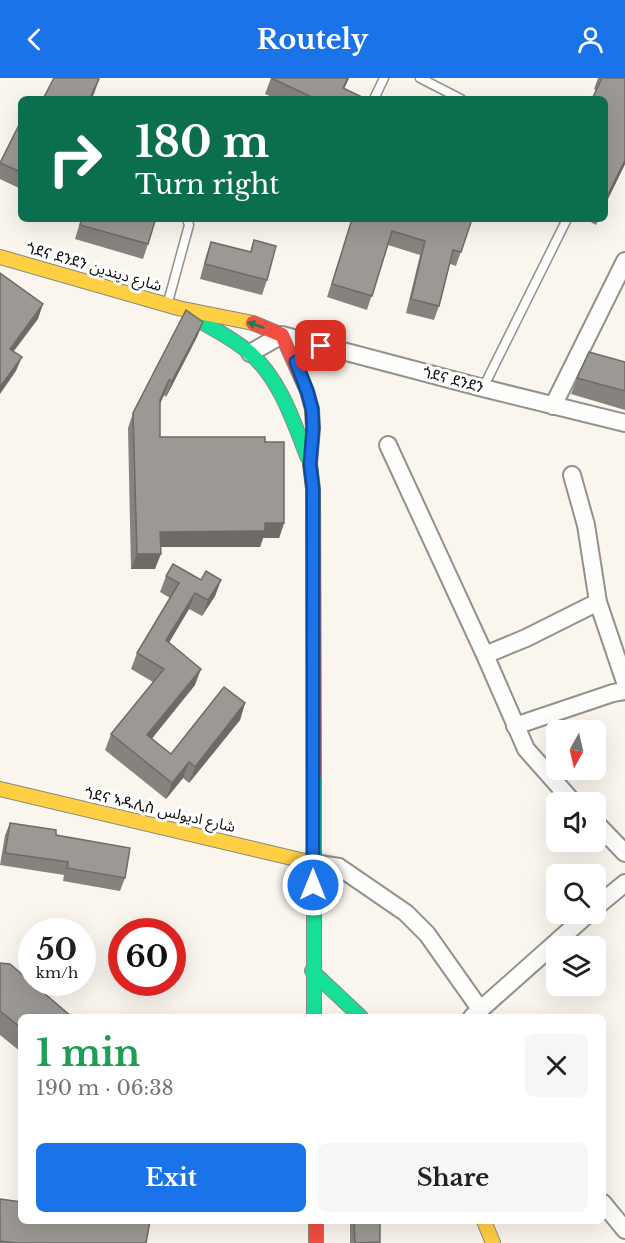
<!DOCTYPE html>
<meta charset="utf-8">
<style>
body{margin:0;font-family:"Libre Baskerville","Noto Sans Arabic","Noto Sans Ethiopic",serif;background:#f6f6f6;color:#202124;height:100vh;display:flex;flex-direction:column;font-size:22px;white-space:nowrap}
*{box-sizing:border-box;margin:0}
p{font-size:20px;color:#757577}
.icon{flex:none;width:33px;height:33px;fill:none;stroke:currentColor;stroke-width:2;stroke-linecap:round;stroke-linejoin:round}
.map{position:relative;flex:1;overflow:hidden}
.panel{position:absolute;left:18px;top:936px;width:588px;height:210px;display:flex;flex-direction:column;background:#fff;border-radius:9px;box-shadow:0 6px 24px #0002}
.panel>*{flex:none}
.guide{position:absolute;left:18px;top:18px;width:590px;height:126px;border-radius:9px;box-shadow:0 6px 24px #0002;background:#0b6e4f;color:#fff;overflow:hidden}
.needle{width:39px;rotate:188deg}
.fabs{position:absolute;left:546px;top:642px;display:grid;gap:12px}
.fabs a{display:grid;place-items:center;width:60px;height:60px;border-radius:9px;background:#fff;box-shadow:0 6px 24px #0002;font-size:30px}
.speed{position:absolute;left:18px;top:840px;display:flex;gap:12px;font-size:30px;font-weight:700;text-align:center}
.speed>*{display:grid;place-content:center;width:78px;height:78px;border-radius:50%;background:#fff;box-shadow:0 6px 24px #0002;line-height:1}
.speed small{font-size:15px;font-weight:400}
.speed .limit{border:9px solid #d22;background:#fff;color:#111}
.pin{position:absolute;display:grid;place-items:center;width:51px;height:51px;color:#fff;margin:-26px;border-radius:12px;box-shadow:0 3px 9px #0006}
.me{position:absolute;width:66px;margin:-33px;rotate:0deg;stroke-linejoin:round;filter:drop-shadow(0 0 4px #0008)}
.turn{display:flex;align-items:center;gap:21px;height:126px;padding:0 18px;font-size:27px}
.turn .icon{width:78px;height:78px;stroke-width:2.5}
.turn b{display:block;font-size:42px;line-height:51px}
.round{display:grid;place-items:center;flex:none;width:63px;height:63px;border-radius:9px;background:#f6f6f6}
.summary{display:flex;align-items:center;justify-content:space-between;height:102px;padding:0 18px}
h1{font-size:36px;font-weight:800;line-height:45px;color:#1e9e55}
.action{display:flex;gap:12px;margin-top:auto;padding:12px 18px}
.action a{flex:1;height:69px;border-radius:9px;background:#1a73e8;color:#fff;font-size:24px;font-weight:800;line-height:69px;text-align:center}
.action a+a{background:#f6f6f6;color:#202124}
header{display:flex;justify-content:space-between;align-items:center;height:78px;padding:0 18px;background:#1a73e8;color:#fff;font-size:27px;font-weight:800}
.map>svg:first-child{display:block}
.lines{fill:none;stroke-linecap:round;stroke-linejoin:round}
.lane-casing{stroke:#93918d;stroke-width:11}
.street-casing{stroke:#93918d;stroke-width:20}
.fast-casing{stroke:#898784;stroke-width:16}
.slow-casing{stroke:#898784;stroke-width:16}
.jam-casing{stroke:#898784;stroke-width:16}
.lane{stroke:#fefefc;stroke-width:8}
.street{stroke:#fefefc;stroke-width:16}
.fast{stroke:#16e098;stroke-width:14}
.slow{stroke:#ffcf43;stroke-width:14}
.jam{stroke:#f24e42;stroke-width:14}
.wall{fill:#86837f}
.shaded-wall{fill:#6d6a68}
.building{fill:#9c9894;stroke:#6d6a68;stroke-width:1.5}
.oneway{fill:#118059}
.route-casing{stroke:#114b97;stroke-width:15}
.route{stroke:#1a73e8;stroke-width:10}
.labels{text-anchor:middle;stroke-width:6;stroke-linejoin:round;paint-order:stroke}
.street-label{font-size:15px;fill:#0b0b0b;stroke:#fff}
</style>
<header><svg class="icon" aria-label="back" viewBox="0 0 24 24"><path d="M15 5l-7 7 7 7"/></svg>Routely<svg class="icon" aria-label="person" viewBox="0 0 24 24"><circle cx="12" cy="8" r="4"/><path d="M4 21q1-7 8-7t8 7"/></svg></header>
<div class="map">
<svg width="625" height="1165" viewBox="0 0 625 1165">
<rect width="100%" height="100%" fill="#faf6ee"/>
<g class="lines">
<defs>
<path id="lane" d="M420,0L461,21
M374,21L384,0
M168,224L189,147L187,141
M483,310L567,141"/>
<path id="street" d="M250,275L282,257L483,310L625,345
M553,328L625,183
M388,367L485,577L526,671L573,724
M572,397L586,447L598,524L625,604
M485,577L526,560L598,524
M515,648L613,615L625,613
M596,745L625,775
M313,785L339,789L406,835L427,856L480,931
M596,829L625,805
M472,939L588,836
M603,1125L625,1152"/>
<path id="fast" d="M191,238C211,250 233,260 251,276C280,302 293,342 307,378
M314,697V939
M312,893L361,939"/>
<path id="slow" d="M0,179L178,230L253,245
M0,711L313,785
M484,1143L493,1165"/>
<path id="jam" d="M253,245L282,257L307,313L312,331L313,350L310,386L313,411L314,697
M316,1143V1165"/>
</defs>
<use href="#lane" class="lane-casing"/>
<use href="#street" class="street-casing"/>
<use href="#fast" class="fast-casing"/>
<use href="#slow" class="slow-casing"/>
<use href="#jam" class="jam-casing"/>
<use href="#lane" class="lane"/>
<use href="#street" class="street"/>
<use href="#fast" class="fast"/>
<use href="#slow" class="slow"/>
<use href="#jam" class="jam"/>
</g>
<path class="wall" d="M271,0H349L344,11L366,21H277L265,16Z
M598,0H625V86L604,129V21L596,12L594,11Z
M19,47L21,48V111L0,101V86Z
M81,141H147L148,166L143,181L75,161Z
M352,141H472L456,188L450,186L439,228L434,242L406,235L420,177L388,167L367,232L327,219Z
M585,141H599L596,147Z
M254,162L267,202L262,217L200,201L206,178L211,164L250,174Z
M203,244L197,259L166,319L164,317L160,326V359L265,364L284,445L279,460H263L260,469H160L155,491H131L128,350L133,335Z
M625,284V332L571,316L577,300Z
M166,498L201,502H221L215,518L202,538L189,531L169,565L195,607L152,660L171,676L245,625L240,642L189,705L183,700L166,721L105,672L111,656L153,604L131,591L137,575L170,520L160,514Z
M10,745L56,757L125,800L120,813L63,803L64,797L0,787L5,757Z
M0,885L21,939V974L0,957Z
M0,1121L146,1165H0Z
M350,1143H380V1165H350Z"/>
<path class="shaded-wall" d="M348,0H349L339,21L343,10Z
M99,1L94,16L91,21V18Z
M625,82V86L604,129V125Z
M43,226L38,241L5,285L10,271Z
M203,244L197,259L166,319L172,303Z
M22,279L16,293L0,316V309Z
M169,302L164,317L154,337L160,322Z
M265,445H284L279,460H263L260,469H154L160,454Z
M137,476H161L155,491H131Z
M221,502L215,518L202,538L208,522Z
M195,515L189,531L160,579L166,562Z
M201,591L195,607L142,673L147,657Z
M245,625L240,642L189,705L195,689Z
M189,684L183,700L166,721L172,705Z"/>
<path class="building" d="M54,0H97L99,1L91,18L97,21H43Z
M271,0H348L343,10L366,21H316Z
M602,0H625V82L604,125V21H592Z
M19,47L21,48V94L0,85Z
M82,141H147L155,143L148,166L80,147Z
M352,141H472L461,174L453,172L439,228L411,221L425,163L392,153L372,218L332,206Z
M254,162L276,168L267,202L205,186L211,164L251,174Z
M0,195L43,226L10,271L22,279L0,309Z
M186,232L203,244L172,303L169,302L160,322V359H265V364H284V445H265V453L160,454L161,476H137L133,335Z
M589,274L625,284V313L577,300Z
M173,486L201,502L206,493L221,502L208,522L195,515L166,562L201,591L147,657L171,676L224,609L245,625L195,689L189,684L172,705L111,656L164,591L137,575L179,505L166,498Z
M10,745L56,752V757L130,770L125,800L67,790L68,784L5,775Z
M0,885L10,886L72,939H21V950L0,933Z
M0,1121L21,1124V1143H150L146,1165H15L0,1163Z
M354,1143H380V1164L355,1165Z"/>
<defs><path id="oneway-solid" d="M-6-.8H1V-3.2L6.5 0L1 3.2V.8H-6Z" transform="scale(1.5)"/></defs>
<use class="oneway" href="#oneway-solid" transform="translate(256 247) rotate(-162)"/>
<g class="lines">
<defs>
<path id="route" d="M313,807V411L310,386L313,350L312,331L307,313L296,284L321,268"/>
</defs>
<use href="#route" class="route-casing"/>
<use href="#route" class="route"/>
</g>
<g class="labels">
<g class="street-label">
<text transform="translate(94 189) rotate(16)" y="5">ጎደና ደንደን شارع ديندين</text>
<text transform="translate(453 302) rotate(15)" y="5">ጎደና ደንደን</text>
<text transform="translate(160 732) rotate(13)" y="5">ጎደና ኣዱሊስ شارع اديولس</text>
</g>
</g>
</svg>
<div class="fabs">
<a><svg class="needle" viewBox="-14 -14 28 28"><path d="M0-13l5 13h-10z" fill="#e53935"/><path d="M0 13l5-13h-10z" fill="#757577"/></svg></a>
<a><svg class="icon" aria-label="sound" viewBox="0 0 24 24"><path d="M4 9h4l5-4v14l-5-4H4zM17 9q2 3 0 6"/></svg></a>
<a><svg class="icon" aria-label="search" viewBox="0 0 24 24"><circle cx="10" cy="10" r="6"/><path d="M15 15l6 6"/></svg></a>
<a><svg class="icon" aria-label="layers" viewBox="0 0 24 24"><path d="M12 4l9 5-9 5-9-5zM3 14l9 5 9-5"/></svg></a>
</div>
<div class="speed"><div>50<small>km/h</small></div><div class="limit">60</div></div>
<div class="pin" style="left:321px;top:268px;background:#d93025"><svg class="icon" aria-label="arrive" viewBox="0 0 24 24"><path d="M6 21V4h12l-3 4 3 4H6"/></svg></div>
<svg class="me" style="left:313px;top:807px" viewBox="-20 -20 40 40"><circle r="17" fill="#1a73e8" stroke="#fff" stroke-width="3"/><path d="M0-11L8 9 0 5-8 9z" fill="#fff"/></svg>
<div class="guide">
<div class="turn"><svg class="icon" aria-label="right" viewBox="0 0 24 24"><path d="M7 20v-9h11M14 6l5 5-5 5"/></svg><div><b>180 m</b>Turn right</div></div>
</div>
<section class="panel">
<div class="summary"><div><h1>1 min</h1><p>190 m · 06:38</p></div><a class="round"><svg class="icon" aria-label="close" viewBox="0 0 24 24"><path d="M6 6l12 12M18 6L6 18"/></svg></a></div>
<div class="action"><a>Exit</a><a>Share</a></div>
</section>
</div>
